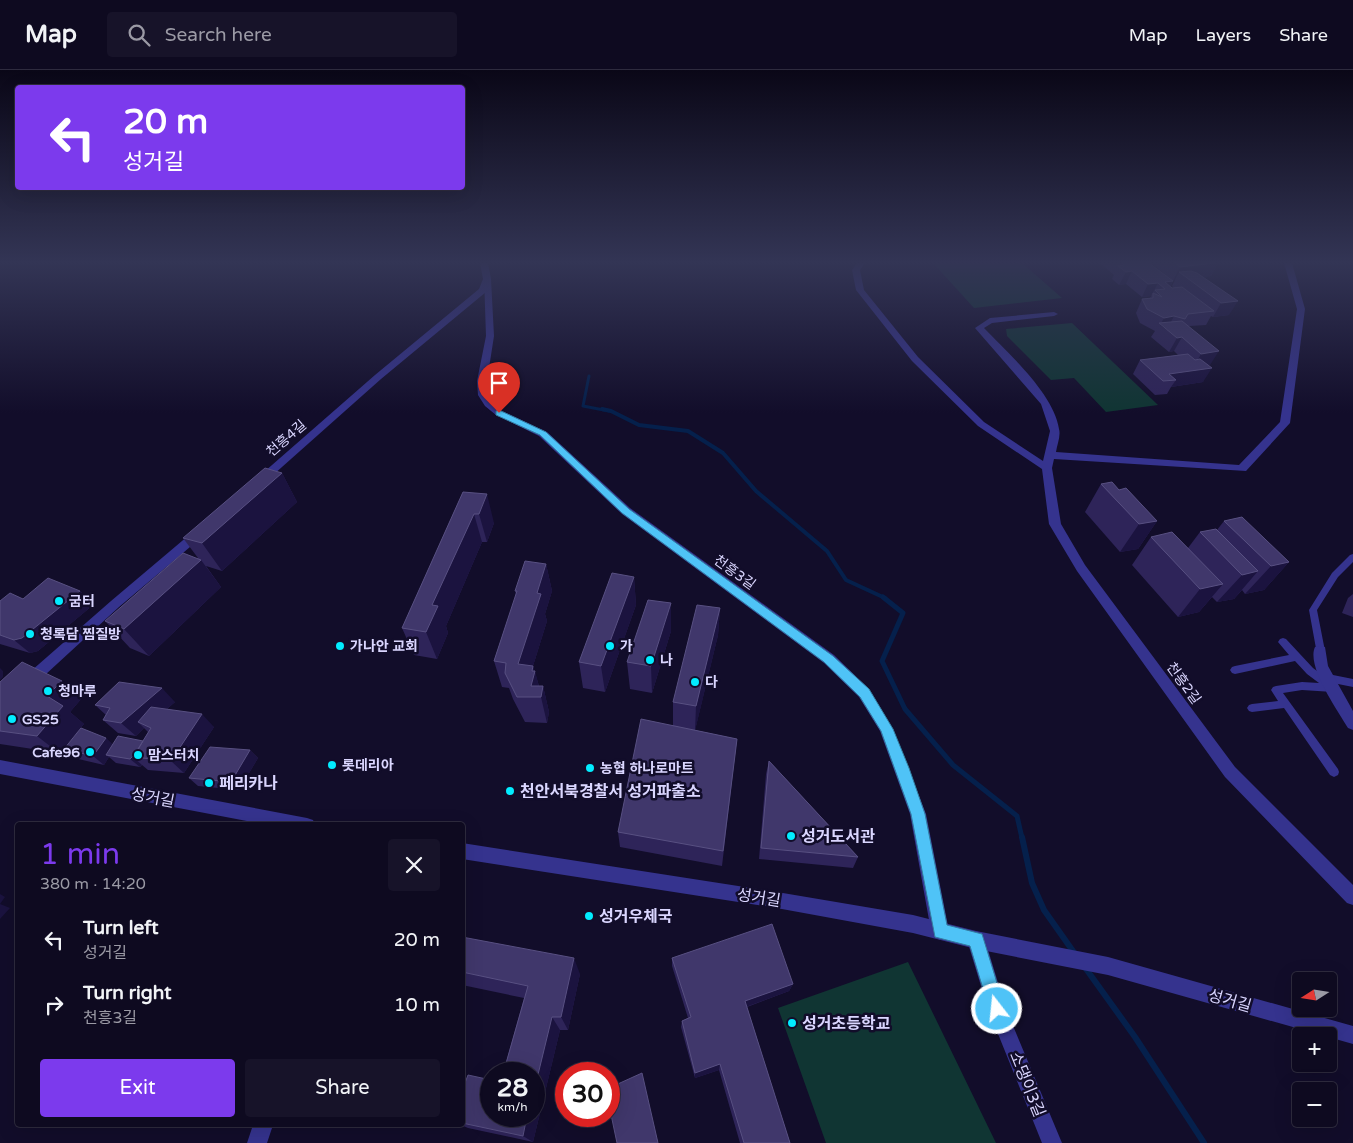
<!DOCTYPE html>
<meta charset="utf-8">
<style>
body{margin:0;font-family:"Varela Round","Noto Sans KR",sans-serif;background:#171329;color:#f1f3f6;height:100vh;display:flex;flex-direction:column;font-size:19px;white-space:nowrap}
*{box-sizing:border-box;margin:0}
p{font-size:16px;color:#9b9aa5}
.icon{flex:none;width:28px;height:28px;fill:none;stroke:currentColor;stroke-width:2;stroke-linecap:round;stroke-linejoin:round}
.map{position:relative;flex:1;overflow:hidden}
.panel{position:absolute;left:15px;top:752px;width:450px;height:305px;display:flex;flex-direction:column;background:#0e0a20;border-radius:5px;box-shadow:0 5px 20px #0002,0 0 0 1px #2e2b3e}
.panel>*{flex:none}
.top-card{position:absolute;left:15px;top:15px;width:450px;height:105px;border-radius:5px;box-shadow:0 5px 20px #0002,0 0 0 1px #2e2b3e;background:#7c3aed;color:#fff;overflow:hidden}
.needle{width:32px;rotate:258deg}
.fabs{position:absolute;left:1292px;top:902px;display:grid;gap:10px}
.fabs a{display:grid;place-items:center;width:45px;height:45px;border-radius:5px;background:#0e0a20;box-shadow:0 5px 20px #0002,0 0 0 1px #2e2b3e;font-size:25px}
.speed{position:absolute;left:480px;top:992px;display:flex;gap:10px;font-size:25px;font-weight:700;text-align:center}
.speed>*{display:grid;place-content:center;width:65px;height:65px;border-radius:50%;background:#0e0a20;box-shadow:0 5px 20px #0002,0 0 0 1px #2e2b3e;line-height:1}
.speed small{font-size:12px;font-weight:400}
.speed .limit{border:8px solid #d22;background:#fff;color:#111}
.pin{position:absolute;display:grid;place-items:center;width:42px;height:42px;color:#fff;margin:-51px -21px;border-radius:50% 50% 50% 0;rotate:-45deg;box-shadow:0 0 5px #0007}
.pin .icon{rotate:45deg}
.me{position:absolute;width:55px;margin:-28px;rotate:344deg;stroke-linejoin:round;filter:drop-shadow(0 0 4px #0008)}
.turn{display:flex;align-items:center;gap:18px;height:105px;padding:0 25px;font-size:22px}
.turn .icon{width:65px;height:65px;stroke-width:2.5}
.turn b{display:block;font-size:35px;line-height:42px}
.round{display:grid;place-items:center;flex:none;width:52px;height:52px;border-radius:5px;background:#171329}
.summary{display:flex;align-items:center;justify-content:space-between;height:85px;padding:0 25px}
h1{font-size:30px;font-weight:600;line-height:38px;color:#7c3aed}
.primary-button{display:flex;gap:10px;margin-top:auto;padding:10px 25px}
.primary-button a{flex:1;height:58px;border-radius:5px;background:#7c3aed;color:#fff;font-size:20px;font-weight:600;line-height:58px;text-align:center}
.primary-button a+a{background:#171329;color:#f1f3f6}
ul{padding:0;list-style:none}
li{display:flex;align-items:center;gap:15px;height:65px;padding:0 25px}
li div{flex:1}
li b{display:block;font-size:19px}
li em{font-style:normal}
header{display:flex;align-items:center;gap:30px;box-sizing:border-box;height:70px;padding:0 25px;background:#0e0a20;border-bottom:1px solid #2e2b3e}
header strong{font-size:24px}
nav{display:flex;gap:28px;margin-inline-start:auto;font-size:18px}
.search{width:350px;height:45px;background:#171329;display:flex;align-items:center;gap:12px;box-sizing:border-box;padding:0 18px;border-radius:5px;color:#9b9aa5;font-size:19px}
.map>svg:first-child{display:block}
.green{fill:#103533}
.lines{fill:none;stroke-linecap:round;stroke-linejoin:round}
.stream-far3{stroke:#05204c;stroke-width:3}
.stream-far2{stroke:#05204c;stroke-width:4}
.stream-far1{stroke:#05204c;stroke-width:5}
.stream{stroke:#05204c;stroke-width:6}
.service{fill:#35338e;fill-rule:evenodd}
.minor{fill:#35338e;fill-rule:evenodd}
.tertiary{fill:#35338e;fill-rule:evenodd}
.wall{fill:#2e2459;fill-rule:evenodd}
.shaded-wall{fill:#1b133f}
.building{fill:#40376b;stroke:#585082}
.route{fill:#4fc3f7;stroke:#337fa1}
.poi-dot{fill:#02ecff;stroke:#120d2a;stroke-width:2}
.labels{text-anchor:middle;stroke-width:5;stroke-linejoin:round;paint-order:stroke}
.street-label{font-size:14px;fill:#dad6ff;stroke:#120d2a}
.poi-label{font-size:14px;font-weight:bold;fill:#dad6ff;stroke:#120d2a;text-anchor:start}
.near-poi-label{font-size:16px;font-weight:bold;fill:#dad6ff;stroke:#120d2a;text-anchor:start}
.near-street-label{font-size:16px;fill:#dad6ff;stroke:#120d2a}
</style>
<header>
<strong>Map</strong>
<div class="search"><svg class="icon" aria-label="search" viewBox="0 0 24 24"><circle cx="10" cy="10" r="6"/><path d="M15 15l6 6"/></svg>Search here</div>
<nav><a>Map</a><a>Layers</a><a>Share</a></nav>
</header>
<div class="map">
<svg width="1353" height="1073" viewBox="0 0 1353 1073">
<rect width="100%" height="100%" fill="#120d2a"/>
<path class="green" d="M933,193H1022L1062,228L974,238Z
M1072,253L1158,335L1106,342L1074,308L1051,310L1007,266L1006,259Z
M908,892L996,1073H826L778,938Z"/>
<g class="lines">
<path class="stream-far3" d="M589,306L583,336L609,341"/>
<path class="stream-far2" d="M602,339L611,341L639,355L688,361L723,383L756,421L827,481L846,510L885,528"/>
<path class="stream-far1" d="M883,527L903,543L882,591L905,639L953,695L1017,746L1022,768"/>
<path class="stream" d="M1022,767L1032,813L1044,840L1075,884
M1084,896L1135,967L1204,1073"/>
<path class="service" d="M1353,484V492L1338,507L1317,540L1325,581L1323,584H1317L1309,540L1332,503L1350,485Z
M1283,568L1286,569L1313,598L1324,606L1328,604L1353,609V617L1333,613L1338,618L1336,621L1333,622L1302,620L1283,623L1338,699L1339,702L1338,705L1334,707L1330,705L1284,638L1252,642L1249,641L1247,638L1249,635L1252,634L1278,631L1271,620L1273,617L1276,616L1302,612L1319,613L1307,604L1295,591L1235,604L1232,603L1230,600L1232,597L1235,596L1289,585L1278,572L1280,569Z"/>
<path class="minor" d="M857,193H865L860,200L864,220L918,287L984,352L1043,391L1050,361L1041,334L975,258L990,248L1054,242L1058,244L1054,246L992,253L984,258C1009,284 1054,324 1059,359C1061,366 1057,375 1056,382L1239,395L1280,352L1297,239L1284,193H1292L1305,239L1290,353L1246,401L1054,389L1052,398L1061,454L1085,495L1235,697L1353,815V835L1347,833L1225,707L1077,501L1049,454L1042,399L978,356L912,291L856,220L852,200Z
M484,207L491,209L494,266L487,311L488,325L492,332L502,341L547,362L630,438L834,585L869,619L893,659L926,744L949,861L946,867L940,870L934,867L931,861L910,744L880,661L859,627L824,593L622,444L539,366L496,345L485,336L478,325L477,311L486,266Z
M1320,576L1325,577L1328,596L1353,641V660L1348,658C1338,641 1306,596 1315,577Z
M976,861L982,864L985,870L1006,939L1062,1073H1042L988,939L967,870L970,864Z
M253,1055H273L267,1073H247Z"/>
<path class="tertiary" d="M480,193H488L491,209L486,222L381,309L264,413H256L255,411L256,409L375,305L479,219L483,209Z
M199,459L203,460L205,463L203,466L119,537L33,616L28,618L23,616L21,612L23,608L111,531L195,460Z
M0,690L307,748L313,750L315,755H268L0,704Z
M462,773L771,821L913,845L976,861L1108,887L1353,956V974L1108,905L976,879L913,863L771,837L462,789Z"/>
</g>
<path class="wall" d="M1100,193H1149L1172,210L1151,193H1218L1211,206L1203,207L1229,245L1213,247L1211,246L1206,255L1189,256L1210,295H1208L1203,312L1171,317L1167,324L1155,325L1133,304L1140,290L1178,285L1174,281L1169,282L1151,267L1155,261L1140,253L1136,243L1142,229L1150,228L1151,226L1142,227L1126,214L1119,215L1112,209L1114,205ZM1175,210L1172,216L1174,218H1172L1170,217L1173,211Z
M282,403L297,432L222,501L206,496L221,517L149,586L130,578L105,551L198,488L183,468Z
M1101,414L1157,451L1138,479L1120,482L1085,442Z
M463,422L494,453L487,472H482L446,556L448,563L437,589L414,585L402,558Z
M1224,451L1289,492L1264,520L1245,524L1242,520L1234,529L1217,532L1212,527L1199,542L1178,547L1132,495L1151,467L1188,478L1200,462L1217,460Z
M546,494L552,521L545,544L547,551L533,596L539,616H543L549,642L547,653L525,652L513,629L509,618L502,617L494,591L516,524L515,521Z
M634,507L636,535L605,622L583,618L579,592Z
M80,521L93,535L38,581L30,583L0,574V531L23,529Z
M1353,524V547L1342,543L1348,528Z
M720,538L718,565L695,660L737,669L722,796L620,777L618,762L673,655V632Z
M671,561L652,623L630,619L627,592Z
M62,611L82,628L70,642L84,654L59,683L0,674V612Z
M175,632L167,639L214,657L184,703L148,700L142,695L140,697L116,693L109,687L104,695L74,688L64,679L143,671L148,662L144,658L136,666L118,663L103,650L106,645L95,635Z
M250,680L258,688L239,720L198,716L189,708Z
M769,691L858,787L853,798L759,789L766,704Z
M462,867L580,904L568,960H560L533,1072L468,1058L461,1055H462V1021L491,1046L524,928L462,915Z
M672,888L793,914L789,921L747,937L790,1073H740L719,1000L695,1008L681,957L682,951L688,948L672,896Z"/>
<path class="shaded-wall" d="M1214,193H1218L1211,206L1188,209L1179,202L1175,210L1173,211L1180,197Z
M1132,201L1126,214L1119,215L1126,202Z
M1173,211L1166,224L1165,212Z
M1158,213L1151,226L1142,227L1148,214Z
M1238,231L1229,245L1213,247L1221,233Z
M1174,246L1167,260L1160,255L1164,248Z
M1182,267L1174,281L1169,282L1177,268Z
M1219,281L1210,295L1193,298L1201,284Z
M1212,298L1203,312L1171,317L1176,310L1169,304Z
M282,403L297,432L222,501L202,473Z
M487,424L494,453L487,472L479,444Z
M474,444L482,472L446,556L448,563L437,589L426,562L432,535Z
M1157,451L1138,479L1120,482L1139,454Z
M201,490L221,517L149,586L124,559Z
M1289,492L1264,520L1245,524L1271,496Z
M546,494L552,521L545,544L547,551L533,596L535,603V601L541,625L543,616L549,642L547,653L541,627H534L518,594L537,523Z
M1258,501L1234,529L1217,532L1242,505Z
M634,507L636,535L605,622L601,596Z
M1223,514L1199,542L1178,547L1200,519Z
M80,521L93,535L38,581L30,583L14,570Z
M671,533V561L652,623L651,596Z
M720,538L718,565L695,661L696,636Z
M0,598L3,601V607L0,610Z
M62,611L82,628L70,642L84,654L59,683L37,666L47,626Z
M162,618L175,632L147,656L138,652L144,658L136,666L121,653Z
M202,644L214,657L184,703L171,691Z
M106,668L116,677L106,685L109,687L104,695L93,686Z
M145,671L133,687L142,695L140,697L130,689Z
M250,680L258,688L239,720L231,712Z
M0,824L5,827L0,834Z
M0,834L10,838L0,849Z
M574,888L580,904L568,960L561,947Z
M793,914L789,921L743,938L745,931Z
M552,947L560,960L533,1072L523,1066L527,1046H534V1021Z
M720,994L719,1000L695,1008V1003Z"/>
<path class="building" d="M1122,193H1149L1173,211L1165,212L1172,218L1182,217L1214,241L1188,244L1185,249L1174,246L1164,248L1147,239L1142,229L1153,228V223L1162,227L1155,220L1165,219L1158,213L1148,214L1132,201L1126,202L1118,196L1124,195Z
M1175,193H1214L1180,197Z
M1191,201L1197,203L1238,231L1221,233L1179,202Z
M1182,251L1219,281L1201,284L1182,267L1177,268L1159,253Z
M1188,284L1195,290L1200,289L1212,298L1169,304L1176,310L1163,311L1140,290Z
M265,398L282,403L202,473L183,468Z
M1112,412L1119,420L1126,418L1157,451L1139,454L1101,414Z
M463,422L487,424L479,444H474L432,535L438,536L426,562L402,558Z
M1242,447L1289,492L1271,496L1224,451Z
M1216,459L1258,501L1242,505L1200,462Z
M1172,462L1223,514L1200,519L1151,467Z
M183,483L201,490L124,559L105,551Z
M525,491L546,494L537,523L541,524L518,594L533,596L532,601H535L531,616H543L541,627H517L505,603L506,593L494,591L517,521H515Z
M612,503L634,507L601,596L579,592Z
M48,508L80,521L22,568L14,570L0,565V531L10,523L23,529Z
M648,530L671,533L651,596L627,592Z
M697,535L720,538L696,636L673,632Z
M22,592L62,611L47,626L63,636L37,666L0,661V612Z
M119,612L162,618L121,653L103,650L110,638L95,635Z
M151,637L202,644L171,691L133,687L151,658L138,652Z
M641,649L737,669L723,781L618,762Z
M81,658L106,668L93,686L64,679Z
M118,666L143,671L136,683L130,689L106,685Z
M210,677L250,680L231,712L189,708Z
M769,691L858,787L761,778Z
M772,854L793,914L745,931L790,1073H744L720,994L695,1003L682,951L691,947L672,888Z
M462,867L574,888L561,947H552L534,1021V1004H503L528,916L462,902Z
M642,1003L658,1073H617L609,1035V1018Z
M468,1005L491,1010V1046H527L523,1066L462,1053V1021Z"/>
<linearGradient id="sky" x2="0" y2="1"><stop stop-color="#0a0717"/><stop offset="0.56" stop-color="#333555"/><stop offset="1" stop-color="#333555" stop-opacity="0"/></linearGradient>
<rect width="1353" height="343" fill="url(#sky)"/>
<path class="route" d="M499,340L546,362L629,439L833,586L869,619L893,659L909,698L925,744L947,855L982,864L1005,939L1003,945L997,947L991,945L970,876L935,867L911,744L881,661L860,627L824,592L622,443L540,365L496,345V341Z"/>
<g class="poi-dot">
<circle cx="59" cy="531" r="5"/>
<circle cx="30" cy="564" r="5"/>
<circle cx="340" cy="576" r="5"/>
<circle cx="610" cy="576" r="5"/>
<circle cx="650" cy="590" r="5"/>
<circle cx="695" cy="612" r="5"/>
<circle cx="48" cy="621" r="5"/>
<circle cx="12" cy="649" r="5"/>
<circle cx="90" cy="682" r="5"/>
<circle cx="138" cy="685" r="5"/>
<circle cx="332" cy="695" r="5"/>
<circle cx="590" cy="698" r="5"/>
<circle cx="209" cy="713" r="5"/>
<circle cx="510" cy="721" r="5"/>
<circle cx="791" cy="766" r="5"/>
<circle cx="589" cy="846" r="5"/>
<circle cx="792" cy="953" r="5"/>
</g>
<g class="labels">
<g class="street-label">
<text transform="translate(286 368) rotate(-41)" y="5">천흥4길</text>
<text transform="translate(735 502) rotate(36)" y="5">천흥3길</text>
<text transform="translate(1184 613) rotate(54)" y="5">천흥2길</text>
</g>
<g class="poi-label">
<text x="69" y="536">굼터</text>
<text x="40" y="569">청록담 찜질방</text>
<text x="350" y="581">가나안 교회</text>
<text x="620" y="581">가</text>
<text x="660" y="595">나</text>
<text x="705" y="617">다</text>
<text x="58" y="626">청마루</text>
<text x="22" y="654">GS25</text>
<text x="80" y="687" text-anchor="end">Cafe96</text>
<text x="148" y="690">맘스터치</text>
<text x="342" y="700">롯데리아</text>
<text x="600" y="703">농협 하나로마트</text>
</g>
<g class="near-poi-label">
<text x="219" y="719">페리카나</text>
<text x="520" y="727">천안서북경찰서 성거파출소</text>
<text x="801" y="772">성거도서관</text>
<text x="599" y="852">성거우체국</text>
<text x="802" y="959">성거초등학교</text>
</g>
<g class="near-street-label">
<text transform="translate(153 727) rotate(11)" y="6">성거길</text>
<text transform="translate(759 827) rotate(9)" y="6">성거길</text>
<text transform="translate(1230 930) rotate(16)" y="6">성거길</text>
<text transform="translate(1028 1014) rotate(68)" y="6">소댕이3길</text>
</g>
</g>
</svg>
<div class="fabs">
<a><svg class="needle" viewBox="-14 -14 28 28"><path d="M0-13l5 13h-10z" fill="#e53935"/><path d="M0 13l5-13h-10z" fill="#9b9aa5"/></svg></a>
<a>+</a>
<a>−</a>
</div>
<div class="speed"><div>28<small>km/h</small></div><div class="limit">30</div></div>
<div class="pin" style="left:499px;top:343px;background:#d93025"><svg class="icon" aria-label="arrive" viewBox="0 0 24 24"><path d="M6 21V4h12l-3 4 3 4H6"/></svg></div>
<svg class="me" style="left:997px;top:939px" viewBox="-20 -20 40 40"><circle r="17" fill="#4fc3f7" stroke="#fff" stroke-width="3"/><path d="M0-11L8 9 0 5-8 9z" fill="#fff"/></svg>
<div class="top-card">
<div class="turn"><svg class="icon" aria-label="left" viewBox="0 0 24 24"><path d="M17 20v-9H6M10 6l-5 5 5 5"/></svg><div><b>20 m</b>성거길</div></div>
</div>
<section class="panel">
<div class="summary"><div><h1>1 min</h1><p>380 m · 14:20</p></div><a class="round"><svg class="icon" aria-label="close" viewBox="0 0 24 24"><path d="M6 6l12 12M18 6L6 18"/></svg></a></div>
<ul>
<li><svg class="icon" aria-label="left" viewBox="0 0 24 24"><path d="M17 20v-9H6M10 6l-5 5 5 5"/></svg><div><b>Turn left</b><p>성거길</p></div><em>20 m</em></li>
<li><svg class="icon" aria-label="right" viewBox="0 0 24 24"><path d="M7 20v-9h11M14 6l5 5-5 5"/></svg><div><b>Turn right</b><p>천흥3길</p></div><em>10 m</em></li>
</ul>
<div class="primary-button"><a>Exit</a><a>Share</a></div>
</section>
</div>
